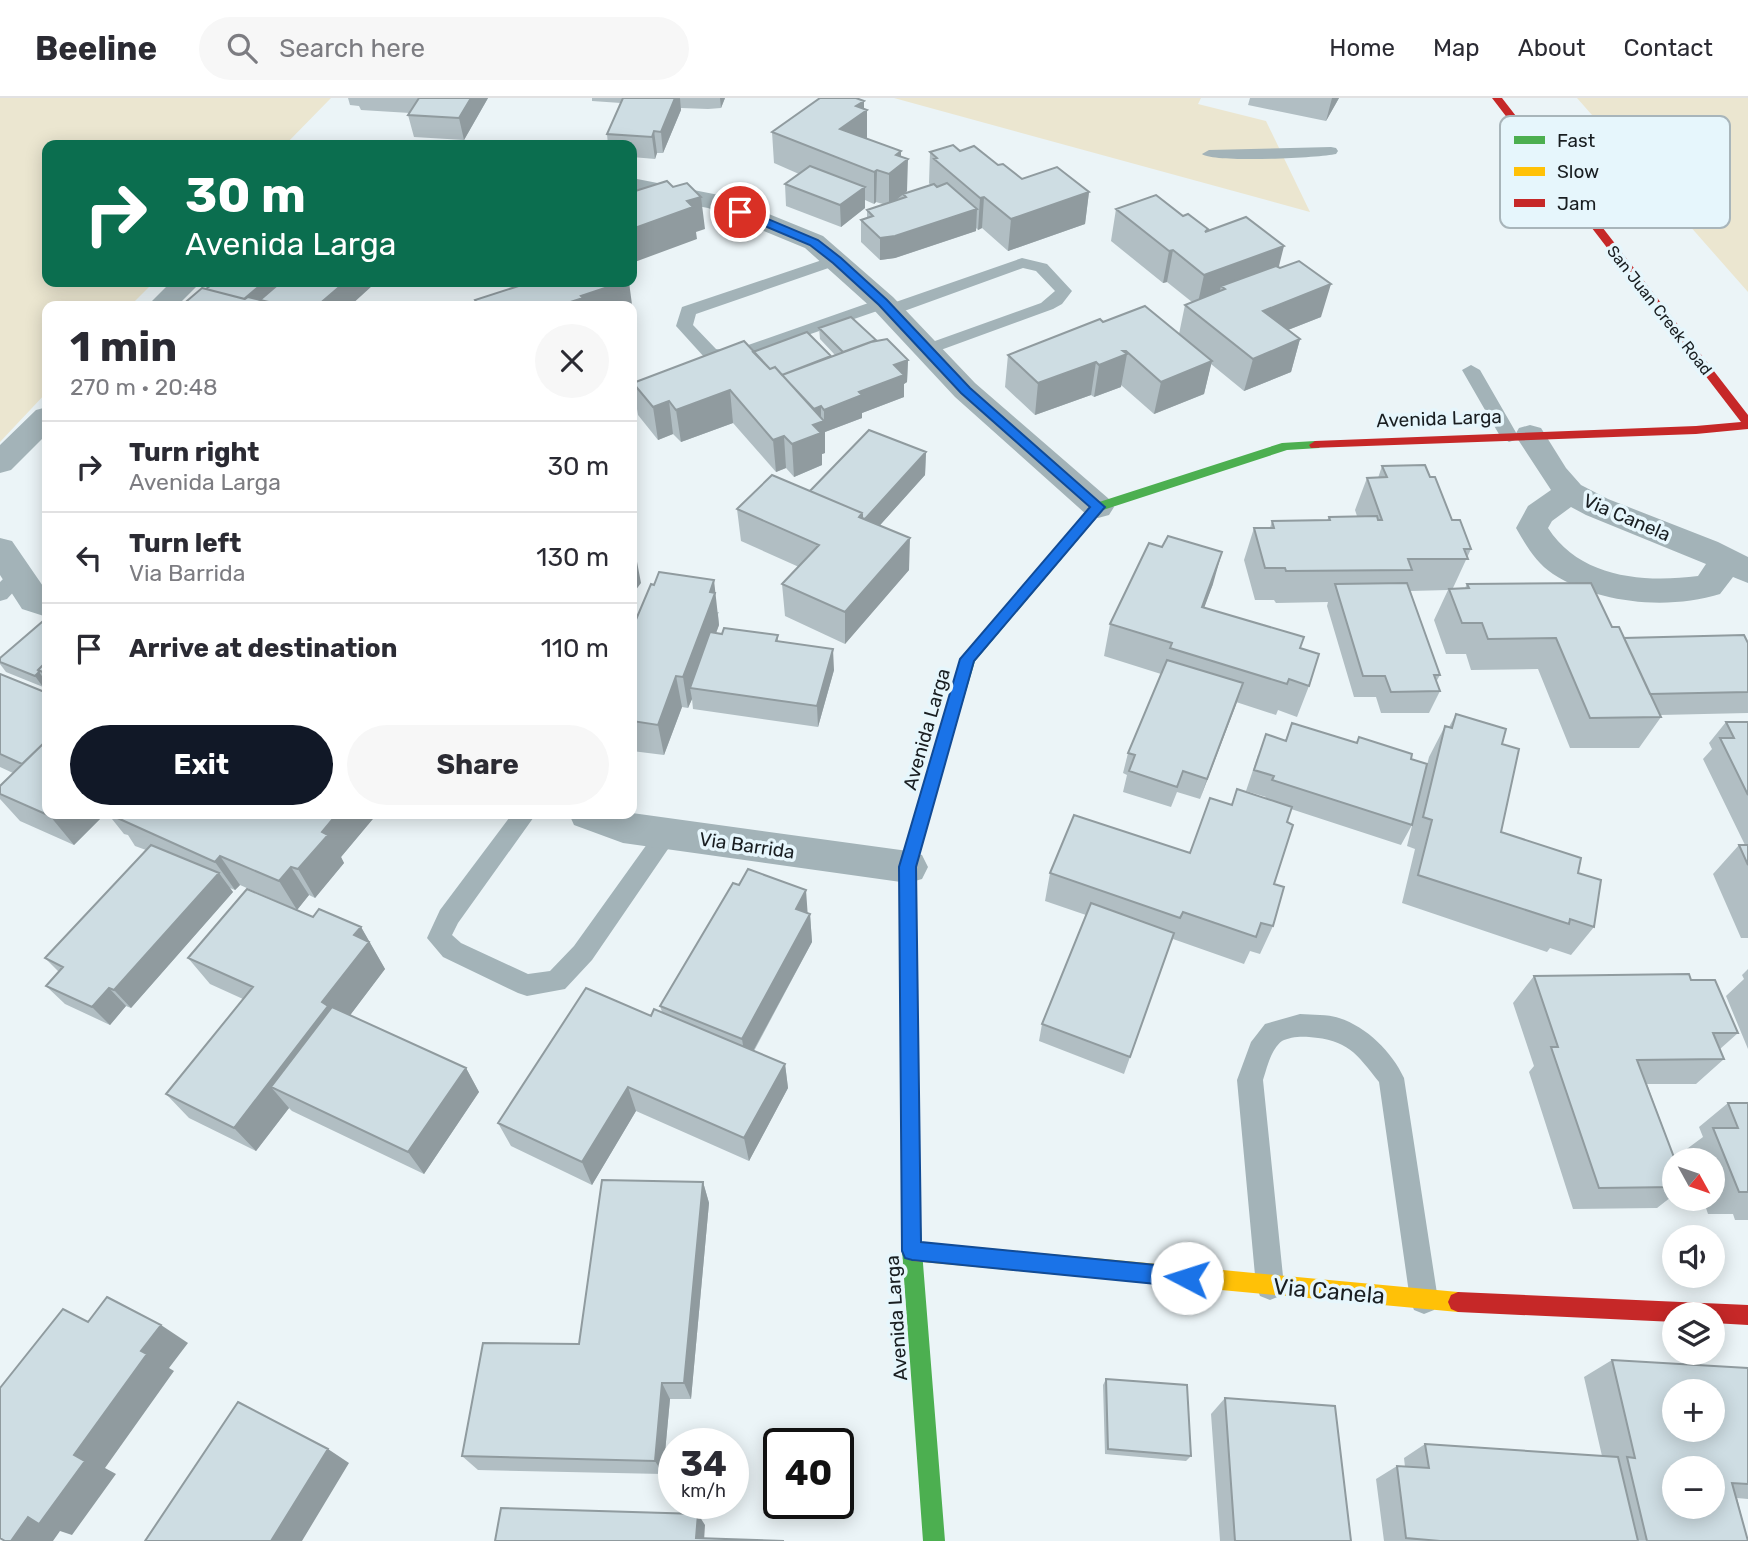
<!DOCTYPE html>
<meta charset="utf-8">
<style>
body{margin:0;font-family:Rubik,sans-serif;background:#f7f7f7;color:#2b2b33;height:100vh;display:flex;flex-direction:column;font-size:26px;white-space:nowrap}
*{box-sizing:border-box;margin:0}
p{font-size:23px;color:#7c7c81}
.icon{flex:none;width:38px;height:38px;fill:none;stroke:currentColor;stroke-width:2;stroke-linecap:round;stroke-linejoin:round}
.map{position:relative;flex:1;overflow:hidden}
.details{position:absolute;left:42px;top:203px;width:595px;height:518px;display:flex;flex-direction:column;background:#fff;border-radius:14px;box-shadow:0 4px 18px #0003}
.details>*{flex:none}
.top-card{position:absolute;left:42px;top:42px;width:595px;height:147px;border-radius:14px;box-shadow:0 4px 18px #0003;background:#0b6e4f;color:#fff;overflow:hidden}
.needle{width:46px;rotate:130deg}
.controls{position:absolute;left:1662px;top:1050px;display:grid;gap:14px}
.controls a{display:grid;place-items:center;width:63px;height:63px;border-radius:50%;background:#fff;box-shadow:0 4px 18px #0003;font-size:35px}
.speed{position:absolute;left:658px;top:1330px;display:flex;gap:14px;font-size:35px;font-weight:700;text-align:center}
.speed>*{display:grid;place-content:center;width:91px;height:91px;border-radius:50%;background:#fff;box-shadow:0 4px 18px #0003;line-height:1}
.speed small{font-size:18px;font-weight:400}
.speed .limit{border:4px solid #111;border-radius:10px;background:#fff;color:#111}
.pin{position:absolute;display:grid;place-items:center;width:60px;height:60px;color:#fff;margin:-30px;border:4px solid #fff;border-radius:50%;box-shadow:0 2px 7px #0007}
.me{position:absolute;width:77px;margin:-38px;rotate:275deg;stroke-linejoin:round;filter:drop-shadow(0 0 5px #0008)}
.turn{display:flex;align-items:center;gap:24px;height:147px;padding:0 28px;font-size:32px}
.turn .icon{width:91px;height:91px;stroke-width:2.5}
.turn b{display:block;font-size:49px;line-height:60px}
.round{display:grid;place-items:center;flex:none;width:74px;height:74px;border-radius:37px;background:#f7f7f7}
.head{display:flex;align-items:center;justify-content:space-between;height:119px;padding:0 28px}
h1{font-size:42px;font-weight:700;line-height:52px}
.primary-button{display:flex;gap:14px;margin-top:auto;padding:14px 28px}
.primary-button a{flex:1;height:80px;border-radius:42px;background:#111827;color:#fff;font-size:28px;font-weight:700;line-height:80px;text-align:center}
.primary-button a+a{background:#f7f7f7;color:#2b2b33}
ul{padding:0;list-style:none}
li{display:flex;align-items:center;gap:21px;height:91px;padding:0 28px;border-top:2px solid #e1e1e2}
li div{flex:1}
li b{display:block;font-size:26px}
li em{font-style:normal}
header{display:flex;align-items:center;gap:42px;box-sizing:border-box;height:98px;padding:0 35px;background:#fff;border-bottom:2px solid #e1e1e2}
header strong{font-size:33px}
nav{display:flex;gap:38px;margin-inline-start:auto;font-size:24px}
.search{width:490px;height:63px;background:#f7f7f7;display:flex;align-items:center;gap:18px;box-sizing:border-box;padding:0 24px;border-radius:38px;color:#7c7c81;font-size:26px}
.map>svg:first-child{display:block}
.green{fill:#ebe6d0}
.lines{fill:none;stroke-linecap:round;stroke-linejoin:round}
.lane{fill:#a3b3b8;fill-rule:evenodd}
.street{fill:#a3b3b8;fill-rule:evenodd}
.fast{fill:#4caf50;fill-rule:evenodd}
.slow{fill:#ffc107;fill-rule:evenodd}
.jam{fill:#c62828;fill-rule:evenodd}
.wall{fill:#b1bec3}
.shaded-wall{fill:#909b9f}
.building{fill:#cedde3;stroke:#909b9f;stroke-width:2;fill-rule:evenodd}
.route{fill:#1a73e8;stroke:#114b97;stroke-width:2}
.labels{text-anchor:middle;stroke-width:7;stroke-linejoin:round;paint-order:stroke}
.far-street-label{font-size:16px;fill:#191e21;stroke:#e6f6fc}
.street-label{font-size:19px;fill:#191e21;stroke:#e6f6fc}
.near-street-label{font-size:23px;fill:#191e21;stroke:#e6f6fc}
.key{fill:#e6f6fc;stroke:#a8b5ba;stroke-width:2}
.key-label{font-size:19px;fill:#191e21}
</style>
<header>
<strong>Beeline</strong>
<div class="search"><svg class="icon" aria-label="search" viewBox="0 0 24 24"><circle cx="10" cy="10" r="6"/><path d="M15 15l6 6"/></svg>Search here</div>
<nav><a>Home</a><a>Map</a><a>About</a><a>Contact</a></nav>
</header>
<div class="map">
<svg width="1748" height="1443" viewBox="0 0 1748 1443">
<rect width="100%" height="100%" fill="#ebf4f7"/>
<path class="green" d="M0,0H331L285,47H47V184H154L130,208H47V294L0,344Z
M894,0H1201L1198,6L1266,23L1310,114Z
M1577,0H1748V194Z"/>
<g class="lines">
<path class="lane" d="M1331,49L1336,50L1338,53L1336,56C1319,60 1212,65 1202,56L1209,52Z
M837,157L845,162L843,165L696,216L693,227L716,251L731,253L877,202H889L890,206L1022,160L1047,166L1072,193L1062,206L1053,211L927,257L918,252L921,248L1041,205L1055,193L1036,173L1023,170L896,216H884L883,211L732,263L705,260L676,228L682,209Z
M1471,267L1480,272L1518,338L1515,342L1509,344L1500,338L1462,272Z
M18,471L25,473L28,478L7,501L0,503V484L11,473Z
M512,716H536L458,825L452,837L461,845L528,876L550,873L574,848L660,728L668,726L676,728L679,735L592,862L565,891L527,898L518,895L443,859L427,840L440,812Z
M1300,916C1313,917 1327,916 1339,920C1367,929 1392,954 1404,980L1438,1202L1434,1212L1424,1216L1414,1212L1410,1202L1379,984C1356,955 1348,942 1309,939C1301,938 1289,939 1282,943C1271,951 1267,970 1263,982L1284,1188L1280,1198L1270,1202L1260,1198L1256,1188L1237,982L1251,944L1265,926Z"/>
<path class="street" d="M632,80L724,98L823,138L893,199L975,285L1109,401L1114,409L1109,417L1098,420L1087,417L955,299L873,211L805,150L708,110L632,96Z
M171,184H201L177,208H147Z
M47,309V336L11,372L0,375V347L36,312Z
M1530,327L1541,330L1566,370L1581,387L1608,401L1718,444L1748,459V485L1733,479L1720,496C1668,512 1599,506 1553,476C1535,464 1526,447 1516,430L1528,408L1551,392L1515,337L1519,330ZM1571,409L1586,417L1706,466L1698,478C1644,485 1580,480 1548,430L1552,423Z
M0,440L12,443L47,494V519L22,511L0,477Z
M632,715L908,753L922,757L928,769L922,781L908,785L623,745L574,727L569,716Z"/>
<path class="fast" d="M1315,343L1321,347L1319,350L1287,352L1103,412L975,563L957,624L955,628H945L943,624L963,557L1093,406L1282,345Z
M911,1092L918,1094L920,1101L922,1153L945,1443H923L902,1153V1101L904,1094Z"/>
<path class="slow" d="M950,618L957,624L916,769L920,1101L918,1108L911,1110L904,1108L902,1101L900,769L943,624Z
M912,1143L1458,1194L1465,1197L1468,1204L1465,1211L1458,1214L912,1163L905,1160L902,1153L905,1146Z"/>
<path class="jam" d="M1492,0H1502L1748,317V331L1696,336L1311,350L1309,347L1315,343L1696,328L1741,324Z
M1458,1194L1748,1207V1227L1713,1225V1216H1675V1224L1458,1214L1451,1211L1448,1204L1451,1197Z"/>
</g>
<path class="wall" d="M348,0H488L464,42L414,39L408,17L410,15L361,12L359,8L350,7Z
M592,0H725L721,10L708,11L681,10V12L663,55H657L655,61L632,59V47H608L607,36L621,5L592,3Z
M1250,0H1339L1326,23L1248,7Z
M864,3V10L867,12V41L901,53V59L907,93L905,95L930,87L929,85L930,54L960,53L998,67L1022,81L1089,94L1085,126L1008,153L982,130L978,132L976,130V133L895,160L880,162L861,144V122L867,120V112L883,106L876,104L874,106L865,102V110L841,129L786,108L785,86L799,76L774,65L772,34Z
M1116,111L1183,118L1207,133L1278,169L1321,219L1288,232L1300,241L1291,274L1244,293L1211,266L1204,296L1154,316L1121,287V289L1094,299L1091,297L1035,317L1005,289L1008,257L1103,224L1179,236L1185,207L1192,204L1167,184L1163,185L1111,143Z
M819,230L876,243L908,262L907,284L904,286V299L862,315V320L825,334V355L822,356V367L794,379L786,370L776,374L733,325L681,344L673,336L658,342L638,317L635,299L632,300V269L636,284L753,254L831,259L835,257L820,241Z
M926,354L925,377L879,428L909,472L845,546L785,518L782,486L799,469L741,443L737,411L810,393Z
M1382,368L1430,379L1452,422L1471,451L1453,490H1465L1467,486L1612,529L1624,540L1748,545V615L1660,617L1661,619L1639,650H1570L1538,571L1471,572L1466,556H1446L1434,522L1448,492L1410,493L1440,577L1436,584L1440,593L1429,615H1381L1376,599H1354L1327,508L1328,504L1276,505L1274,502H1255L1244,462L1254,430H1270L1272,423L1327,422L1329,419L1357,418L1355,412L1367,380H1378Z
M1213,486L1204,509L1300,550L1309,588L1297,619L1278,612L1276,617L1236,604L1200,701L1177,694L1171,709L1123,694L1127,677L1123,675L1128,655L1161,576L1104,558L1110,526Z
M719,514L718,516L719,527L716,535L778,537V543L834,572L818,629L693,611L692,601L688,610L682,609L664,657L632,653V531Z
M47,526V585L43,589L6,574L0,566V560Z
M0,576L47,716H105L74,747L20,723L0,701V688L13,675L0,669Z
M1456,616L1502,646L1501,734L1578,775L1594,829L1571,857L1550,850L1547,854L1402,805L1415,751L1407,748L1429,659L1445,628L1449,629Z
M1726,624H1748V840H1741L1713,776L1739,747H1745L1703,661L1712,651L1709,645Z
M1292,625L1356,645L1359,639L1411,661L1412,727L1401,747L1291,711L1287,724L1274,786L1273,828L1260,856L1250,853L1244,866L1173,841L1170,847L1124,976L1039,943L1042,926L1086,817L1045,803L1050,775L1190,755L1232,707L1237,691L1265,700L1266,699L1246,693L1258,657L1285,643Z
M108,716H377L341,759L344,765L315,800L309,797L297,812L240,787L235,792L230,790L233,794L131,910L126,908L110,927L65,906L46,888L59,874L45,860L146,752L135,748L128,737L124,736Z
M808,816H810L812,844L754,953L785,966L788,990L749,1063L636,1013L592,1087L511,1048L498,1025L651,918L662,914L660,908Z
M313,819L361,829L385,871L350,917L466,970L479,994L424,1076L292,1013L289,1010L256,1053L189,1020L166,996L243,901L210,886L188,860Z
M1748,871V951L1726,898L1744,881L1742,877Z
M1534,878L1691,882L1738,935L1720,951L1724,961L1696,986H1647L1675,1062V1096L1657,1110L1573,1111L1529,974L1534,968L1513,905Z
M1728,1005H1748V1122H1735L1733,1116H1708L1703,1101H1713V1062H1688L1684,1053L1703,1039L1699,1029Z
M703,1084L709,1105L691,1301H670L663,1376L478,1372L462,1358L579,1246Z
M1612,1262L1748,1270V1401L1737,1400L1748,1443H1384L1376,1381L1397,1368L1405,1369L1404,1360L1425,1346L1602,1358L1584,1279Z
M1106,1281L1191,1358L1186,1363L1105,1356L1103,1287Z
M1225,1300L1351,1443H1220L1211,1316Z"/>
<path class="shaded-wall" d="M471,0H488L464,42L459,20Z
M675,0H680L681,12L663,55L661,34Z
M720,0H725L721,10Z
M1332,0H1339L1326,23Z
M864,3V14L867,12V43L840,31L856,8Z
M654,33L657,55L655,61L652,39Z
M901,53V67L908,61L907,93L889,108V76L896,57Z
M877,72L876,104L874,106V74Z
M865,89V110L841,129L840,107Z
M1089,94L1085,126L1008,153L1011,121Z
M701,99L705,131L696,134L697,141L632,165V131L687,103Z
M984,99L982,130L978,132L980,100Z
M977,111L976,133L895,160L880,162V140Z
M1284,148L1276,180L1225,191L1221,188L1218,201L1197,209L1204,177Z
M1173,152L1167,184L1163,185L1169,153Z
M264,184H287L270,208L238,206Z
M345,184H371L372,188L350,208H317Z
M623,184H629L633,214L632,215V208H558L581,198Z
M1331,186L1321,219L1255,245L1263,213Z
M1300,241L1291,274L1244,293L1253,261Z
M1123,253H1126L1125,257L1127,256L1121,289L1094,299L1099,267Z
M908,262L907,284L904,286V299L862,315V320L825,334V355L822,356V367L794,379L792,346L810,312L821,308V324L824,323V312L859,294L894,267Z
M1212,263L1204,296L1154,316L1161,284Z
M1096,264L1091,297L1035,317L1038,285Z
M632,269L633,276L635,275L637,290L633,285L635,299L632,300Z
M730,292L733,325L681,344L676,312Z
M669,303L673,336L658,342L653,309Z
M784,338L786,370L776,374L773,342Z
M926,354L925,377L865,444V422Z
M910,440L909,472L845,546V514Z
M635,453L641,485L632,497V457Z
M1222,454L1213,486L1193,540L1202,509Z
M714,482L719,527L695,591L690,590L692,601L688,610L683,579Z
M833,551L834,572L818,629L817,608Z
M39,574L47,585L43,589L35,578Z
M676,578L682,609L664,657L658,627Z
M1243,585L1236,607L1200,701L1207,681Z
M52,716H105L74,747L50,718Z
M337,716H377L341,759L344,765L315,800L298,771L322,734Z
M220,758L240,787L235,792L215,764Z
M291,769L309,797L297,812L279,783Z
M219,775L233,794L131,910L114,892Z
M806,792L808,820L810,816L812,844L746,966L742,941L796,811Z
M361,829L385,871L342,928L271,989L289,1010L256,1053L234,1030L322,904L354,837Z
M109,890L126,908L110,927L92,909Z
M785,966L788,990L749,1063L744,1040Z
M466,970L479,994L424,1076L408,1054Z
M628,989L636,1013L592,1087L582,1064Z
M703,1084L709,1105L691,1301L684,1285Z
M161,1227L188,1245L169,1270L174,1273L105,1370L116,1376L72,1437L60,1433L53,1443H11L74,1357L141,1253Z
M662,1285L670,1301L663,1376L655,1363Z
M328,1351L349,1365L302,1443H271Z
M698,1416L705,1427L704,1443L696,1440Z"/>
<path class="building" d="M419,0H471L459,20L408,17Z
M623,0H675L661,34L654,33L652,39L607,36Z
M820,0H856L864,3L856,8L867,12L840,31L901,53L896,57L908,61L889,76L877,72L874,74L772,34Z
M953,47L960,53L974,48L998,67L1003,66L1022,81L1057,69L1089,94L1011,121L984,99L980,100L934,61L937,60L930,54Z
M810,68L865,89L840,107L785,86Z
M667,83L673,89L687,85L701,99L687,103L693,109L632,131V94Z
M947,85L977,111L895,138L880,140L861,122L873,118L867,112L906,99L903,96L934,86L937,89Z
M1156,97L1183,118L1188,116L1208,131L1205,134L1246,119L1284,148L1204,177L1173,152L1169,153L1116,111Z
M1299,163L1331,186L1263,213L1300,241L1253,261L1185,207L1225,191L1221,188L1276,168L1280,170Z
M215,184H264L244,201L206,191Z
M281,184H345L317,208H286L260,202Z
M531,184H623L581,198L583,200L558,208H479L475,202Z
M202,190L245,201L248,199L286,208H181Z
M1145,208L1212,263L1161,284L1126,253H1123L1127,256L1099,267L1096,264L1038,285L1008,257L1100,221L1103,224Z
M851,219L876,242L843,254L819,230Z
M807,234L831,258L782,277L775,269L770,271L753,254Z
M887,241L908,262L894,267L904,277L859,294L862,297L824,312L821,308L814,311L782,277L871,244Z
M744,243L770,271L775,269L824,323L813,327L821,335L792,346L784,338L773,342L730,292L676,312L669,303L653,309L633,285Z
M869,332L926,354L865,421L862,420V415L810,393Z
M1425,367L1430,379H1435L1452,422H1460L1471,451H1464L1468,461H1408L1412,472L1286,473L1285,470H1265L1254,430H1274L1272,423L1330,422L1329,419L1377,418L1378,422H1382L1367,380L1387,379L1382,368Z
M772,377L862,415L859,419L910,440L845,514L782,486L819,447L737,411Z
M1168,438L1222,454L1202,509L1304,539L1300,550L1319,556L1309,588L1289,581L1287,586L1170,550L1172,545L1110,526L1149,445L1162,449Z
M659,474L714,482L710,494L715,495L683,579L676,578L658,627L632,623V531L651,486L654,487Z
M1407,485L1440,577H1434L1440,593L1391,594L1385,578H1363L1335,486Z
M1591,485L1612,529H1619L1661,619L1590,620L1556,540L1488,541L1482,525H1462L1449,491L1469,490L1467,486Z
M42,524L47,526V563L38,572L39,574L35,578L0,564V560Z
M724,530L778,537L776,543L833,551L817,608L690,590L710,534L722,536Z
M1744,537L1748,545V594L1650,596L1624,540Z
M1167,562L1243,585L1207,681L1183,673L1177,689L1129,673L1135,657L1128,655Z
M47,563V576L38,572Z
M0,576L47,595V642L22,666L0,656Z
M1456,616L1506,631L1502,646L1519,651L1501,734L1581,760L1578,775L1601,782L1594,829L1570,821L1569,826L1418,777L1432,722L1423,719L1445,628L1452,630Z
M1726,624H1748V697L1720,640H1734Z
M1292,625L1357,645L1359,639L1412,656L1411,661L1427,666L1412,727L1272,682L1274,678L1254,672L1266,636L1286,643Z
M47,642V716H52L50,718L0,696V688Z
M1237,691L1292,709L1287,724L1293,727L1274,786L1284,789L1273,828L1261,825L1256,839L1183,814L1180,820L1050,775L1074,717L1190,755L1210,700L1232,707Z
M116,716H337L322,734L328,737L298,771L291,769L279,783L220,758L215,764L113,718Z
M151,747L219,775L114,892L109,890L92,909L46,888L63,869L45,860Z
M1739,747H1748V767Z
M748,771L806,792L796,811L810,816L742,941L660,908L733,785L739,787Z
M247,791L313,819L319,811L361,829L354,837L369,844L322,904L328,908L234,1030L166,996L253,889L188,860Z
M1091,805L1174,835L1130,959L1042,926Z
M1689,876L1691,882H1715L1738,935H1713L1724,961L1637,962L1675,1062V1089L1599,1090L1551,949H1558L1534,878Z
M586,890L651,918L654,911L785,966L744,1040L628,989L582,1064L498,1025Z
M332,909L466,970L408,1054L271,989Z
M1728,1005H1748V1094H1739L1713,1030H1738Z
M602,1082L703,1084L684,1285H662L655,1363L462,1358L483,1245L579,1246Z
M107,1199L161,1227L141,1253L147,1256L74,1357L85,1363L39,1426L28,1419L11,1443H5L0,1440V1290L63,1211L88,1224Z
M1612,1262L1748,1270V1386L1732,1385L1748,1443H1647L1627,1359L1635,1360ZM1675,1293H1713V1332H1675ZM1675,1370H1713V1409H1675Z
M1106,1281L1187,1287L1191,1358L1108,1351Z
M1225,1300L1335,1308L1351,1443H1235Z
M238,1304L328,1351L271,1443H145Z
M1425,1346L1618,1359L1638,1443H1440L1406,1440L1397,1368L1429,1370Z
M501,1410L698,1416L696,1440L784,1443H495Z"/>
<path class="route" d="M736,111H744L818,142L841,160L887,202L970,290L1105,409L974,563L916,769L921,1144L1187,1170L1194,1172L1197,1180L1194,1187L1187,1189L912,1162L905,1160L902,1153L899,769L960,561L1090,409L961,295L879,207L833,165L810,147L736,116Z"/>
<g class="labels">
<g class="far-street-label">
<text transform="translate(1660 212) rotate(52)" y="6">San Juan Creek Road</text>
</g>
<g class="street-label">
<text transform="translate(1439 320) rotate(-2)" y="7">Avenida Larga</text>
<text transform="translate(1627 419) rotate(23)" y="7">Via Canela</text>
<text transform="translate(926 631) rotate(-74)" y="7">Avenida Larga</text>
<text transform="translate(747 747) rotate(8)" y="7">Via Barrida</text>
<text transform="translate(896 1220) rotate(-94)" y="7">Avenida Larga</text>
</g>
<g class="near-street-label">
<text transform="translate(1329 1193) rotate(5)" y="8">Via Canela</text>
</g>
</g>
<rect x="1500" y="18" width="230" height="112" rx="10" class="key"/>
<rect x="1514" y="38" width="31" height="8" fill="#4caf50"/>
<rect x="1514" y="69" width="31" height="9" fill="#ffc107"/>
<rect x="1514" y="101" width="31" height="8" fill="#c62828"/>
<g class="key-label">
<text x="1557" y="49">Fast</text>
<text x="1557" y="80">Slow</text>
<text x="1557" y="112">Jam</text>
</g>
</svg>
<div class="controls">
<a><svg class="needle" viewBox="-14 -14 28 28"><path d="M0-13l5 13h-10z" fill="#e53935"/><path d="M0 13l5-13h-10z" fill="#7c7c81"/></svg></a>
<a><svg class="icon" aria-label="sound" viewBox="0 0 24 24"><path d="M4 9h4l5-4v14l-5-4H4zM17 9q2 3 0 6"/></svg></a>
<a><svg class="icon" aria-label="layers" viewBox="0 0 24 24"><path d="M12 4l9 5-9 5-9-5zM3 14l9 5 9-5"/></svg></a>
<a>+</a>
<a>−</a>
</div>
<div class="speed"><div>34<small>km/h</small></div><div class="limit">40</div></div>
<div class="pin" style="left:740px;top:114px;background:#d93025"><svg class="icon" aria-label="arrive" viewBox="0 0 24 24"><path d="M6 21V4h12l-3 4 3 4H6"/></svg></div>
<svg class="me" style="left:1187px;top:1180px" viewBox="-20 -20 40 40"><circle r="19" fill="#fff"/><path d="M0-13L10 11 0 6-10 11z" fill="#1a73e8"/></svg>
<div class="top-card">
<div class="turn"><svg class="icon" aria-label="right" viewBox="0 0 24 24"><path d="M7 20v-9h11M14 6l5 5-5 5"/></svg><div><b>30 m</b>Avenida Larga</div></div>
</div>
<section class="details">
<div class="head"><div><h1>1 min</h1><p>270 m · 20:48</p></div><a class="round"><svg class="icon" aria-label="close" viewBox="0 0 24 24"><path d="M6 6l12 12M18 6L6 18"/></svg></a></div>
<ul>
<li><svg class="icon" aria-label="right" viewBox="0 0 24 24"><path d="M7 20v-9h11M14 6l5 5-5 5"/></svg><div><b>Turn right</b><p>Avenida Larga</p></div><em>30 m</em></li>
<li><svg class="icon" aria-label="left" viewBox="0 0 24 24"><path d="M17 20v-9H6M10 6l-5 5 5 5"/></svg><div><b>Turn left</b><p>Via Barrida</p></div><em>130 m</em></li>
<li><svg class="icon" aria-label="arrive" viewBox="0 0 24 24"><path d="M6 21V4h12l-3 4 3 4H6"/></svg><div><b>Arrive at destination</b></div><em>110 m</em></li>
</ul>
<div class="primary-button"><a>Exit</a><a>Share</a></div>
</section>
</div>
